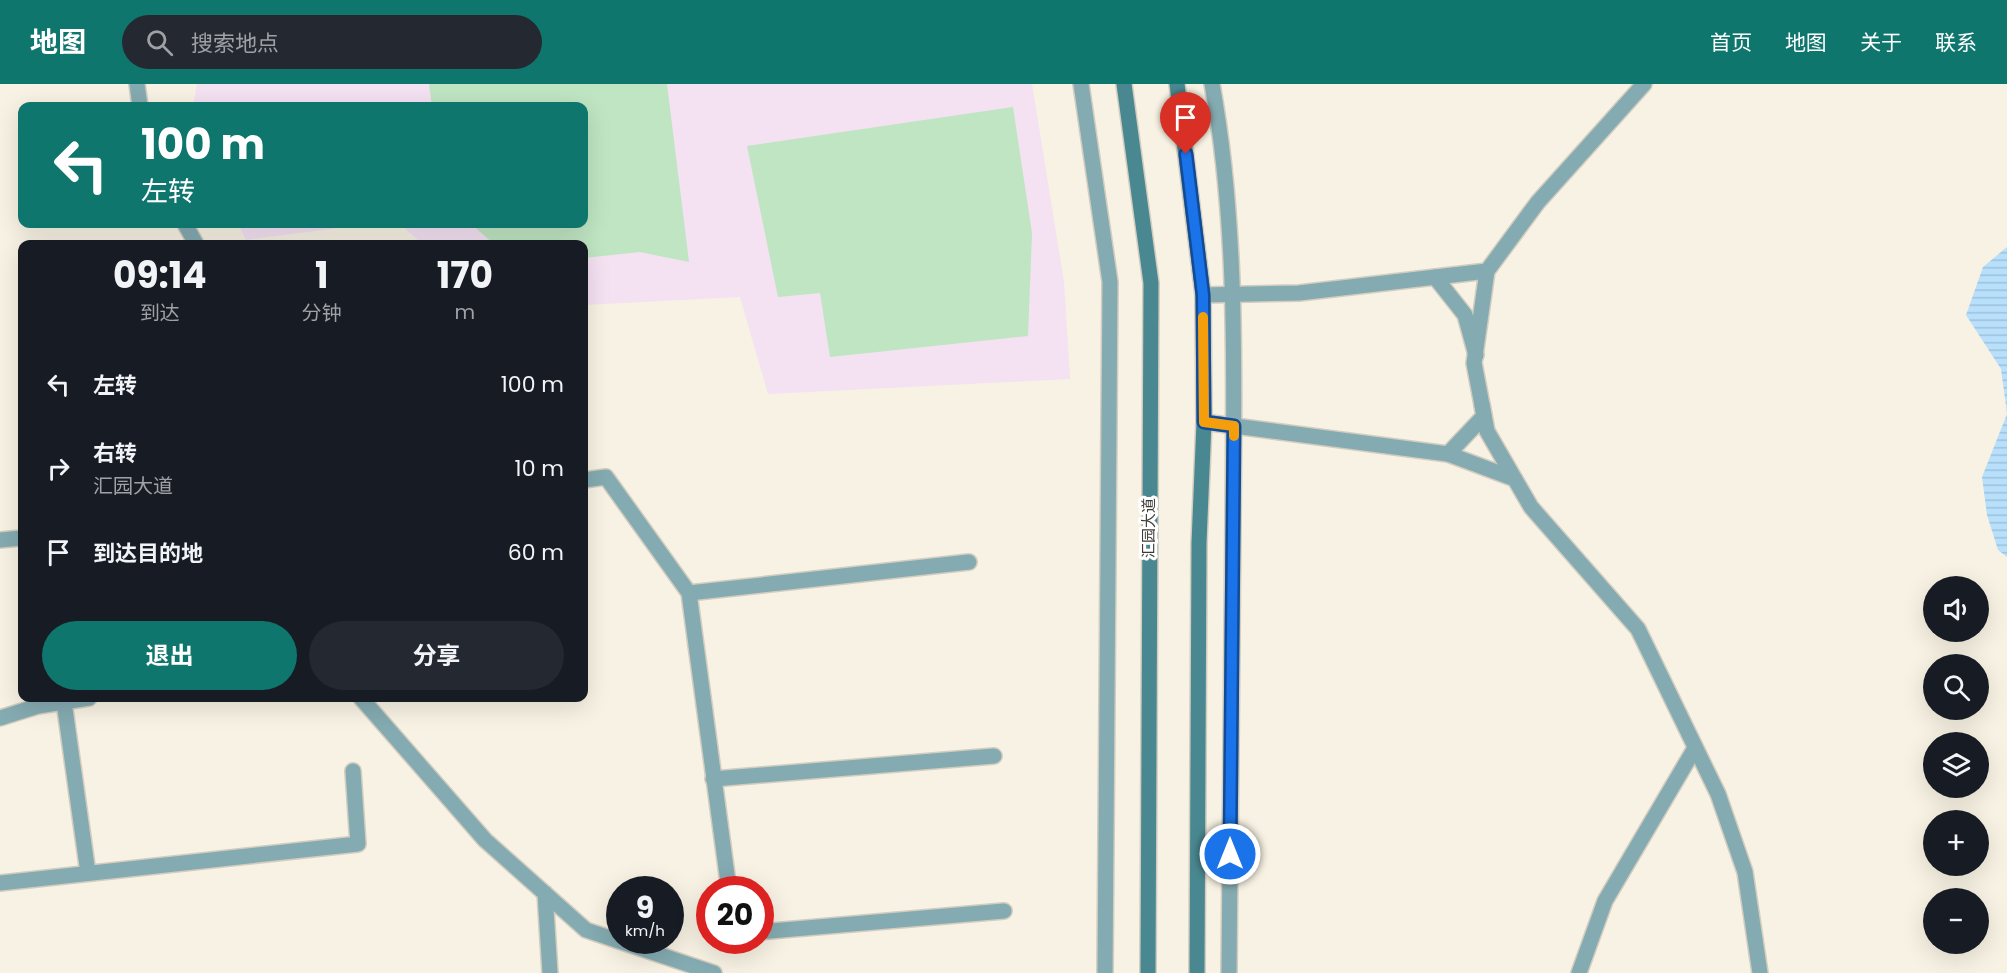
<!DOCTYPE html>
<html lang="zh">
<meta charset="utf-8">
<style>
body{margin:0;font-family:Poppins,"Noto Sans SC",sans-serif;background:#242831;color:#f1f3f6;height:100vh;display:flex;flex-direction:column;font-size:22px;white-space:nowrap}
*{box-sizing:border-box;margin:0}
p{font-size:20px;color:#9ea1a6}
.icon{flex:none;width:33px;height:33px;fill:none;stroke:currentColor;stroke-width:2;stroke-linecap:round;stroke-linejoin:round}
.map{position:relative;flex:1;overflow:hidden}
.panel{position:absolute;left:18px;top:156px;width:570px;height:462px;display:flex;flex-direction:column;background:#171b24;border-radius:12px;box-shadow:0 6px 24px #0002}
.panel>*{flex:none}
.top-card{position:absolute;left:18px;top:18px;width:570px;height:126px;border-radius:12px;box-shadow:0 6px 24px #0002;background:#0f766e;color:#fff;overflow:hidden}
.tools{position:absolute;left:1923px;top:492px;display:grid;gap:12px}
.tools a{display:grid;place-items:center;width:66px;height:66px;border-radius:50%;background:#171b24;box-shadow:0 6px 24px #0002;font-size:30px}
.speed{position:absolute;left:606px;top:792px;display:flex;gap:12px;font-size:30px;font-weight:700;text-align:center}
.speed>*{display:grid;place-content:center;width:78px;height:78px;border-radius:50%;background:#171b24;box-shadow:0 6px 24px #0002;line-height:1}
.speed small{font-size:15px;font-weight:400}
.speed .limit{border:9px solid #d22;background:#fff;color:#111}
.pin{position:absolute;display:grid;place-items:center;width:51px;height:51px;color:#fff;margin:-62px -26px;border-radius:50% 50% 50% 0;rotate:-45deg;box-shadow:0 0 6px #0007}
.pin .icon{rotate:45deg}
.me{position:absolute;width:66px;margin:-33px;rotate:0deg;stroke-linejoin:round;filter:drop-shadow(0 0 4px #0008)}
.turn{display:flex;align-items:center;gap:21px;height:126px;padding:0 24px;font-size:27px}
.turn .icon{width:78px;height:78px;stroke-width:2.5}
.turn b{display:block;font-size:42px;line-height:51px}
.eta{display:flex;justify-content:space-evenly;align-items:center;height:102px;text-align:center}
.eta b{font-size:36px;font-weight:700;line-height:42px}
.button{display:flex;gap:12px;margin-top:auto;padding:12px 24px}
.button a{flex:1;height:69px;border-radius:36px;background:#0f766e;color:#fff;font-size:24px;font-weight:700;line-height:69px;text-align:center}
.button a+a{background:#242831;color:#f1f3f6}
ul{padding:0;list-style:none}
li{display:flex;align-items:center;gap:18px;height:84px;padding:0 24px}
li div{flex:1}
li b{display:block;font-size:22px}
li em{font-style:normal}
header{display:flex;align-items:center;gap:36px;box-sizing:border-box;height:84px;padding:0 30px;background:#0f766e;color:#fff}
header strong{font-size:28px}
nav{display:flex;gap:33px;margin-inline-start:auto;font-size:21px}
.search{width:420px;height:54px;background:#242831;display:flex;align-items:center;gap:15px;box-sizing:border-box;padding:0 21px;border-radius:33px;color:#9ea1a6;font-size:22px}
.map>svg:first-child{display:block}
.education{fill:#f4e1f2}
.park{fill:#bfe5c2}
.water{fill:url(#water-rules)}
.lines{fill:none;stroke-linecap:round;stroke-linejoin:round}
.lane-casing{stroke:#d2cdc0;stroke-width:18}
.street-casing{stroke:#d2cdc0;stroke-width:18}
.secondary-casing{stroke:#d2cdc0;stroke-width:18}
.lane{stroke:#84abb1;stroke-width:15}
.street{stroke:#84abb1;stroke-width:15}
.secondary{stroke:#4a8891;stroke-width:15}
.route-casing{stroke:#114b97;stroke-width:15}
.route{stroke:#1a73e8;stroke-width:10}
.slow{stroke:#f59e0b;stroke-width:10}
.labels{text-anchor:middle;stroke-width:6;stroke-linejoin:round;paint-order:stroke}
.street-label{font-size:15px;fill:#3d3b35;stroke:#fff}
</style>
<header>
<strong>地图</strong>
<div class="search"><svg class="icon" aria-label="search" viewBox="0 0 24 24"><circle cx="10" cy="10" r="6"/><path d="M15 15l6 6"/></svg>搜索地点</div>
<nav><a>首页</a><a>地图</a><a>关于</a><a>联系</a></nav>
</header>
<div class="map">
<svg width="2007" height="889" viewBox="0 0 2007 889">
<defs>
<pattern id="water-rules" width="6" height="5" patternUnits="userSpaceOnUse" patternTransform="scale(1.5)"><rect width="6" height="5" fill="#b8e0fc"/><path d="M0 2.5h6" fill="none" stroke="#9fc1d9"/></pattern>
</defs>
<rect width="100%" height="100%" fill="#f7f2e3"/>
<path class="education" d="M197,0H1032L1064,198L1070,295L768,310L740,213L584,221V160H422L400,140H584V22H193Z
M238,140H368L246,156Z"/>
<path class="park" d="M429,0H667L689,178L640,168L584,174V160H494L471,140H584V22H432Z
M1013,23L1032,149L1028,252L830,273L820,209L778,213L747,62Z"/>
<path class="water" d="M2007,163V329L2001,285L1966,231L1983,183Z
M2007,330V473L1998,466L1987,431L1982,393Z"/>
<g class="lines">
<defs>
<path id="lane" d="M1081,0L1110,198L1105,889
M1212,0C1238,141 1234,291 1233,435C1232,586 1230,738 1229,889
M1435,193L1465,231L1476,271
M1448,370L1484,332L1482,321
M689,509L969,478
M64,618L88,789
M713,695L994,672"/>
<path id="street" d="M137,0L140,22
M1644,0L1538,118L1487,187L1474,279L1487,347L1531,423L1638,545L1718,710L1745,788L1760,889
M185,140L196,160
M1203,211L1299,209L1487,187
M1204,338L1448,370L1515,395
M584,396L606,393L689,509L729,806
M0,456L22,454
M361,614L485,756L586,846L714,889
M0,634L38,622L89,614
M0,799L358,760L353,687
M545,809L550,889
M760,848L1004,827
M1579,889L1605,817L1695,664"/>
<path id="secondary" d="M1124,0L1151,199L1148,889
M1177,0L1203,211L1204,338L1199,459L1197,889"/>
</defs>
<use href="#lane" class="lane-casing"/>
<use href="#street" class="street-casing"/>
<use href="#secondary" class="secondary-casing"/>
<use href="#lane" class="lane"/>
<use href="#street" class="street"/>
<use href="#secondary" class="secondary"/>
</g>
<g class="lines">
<defs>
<path id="route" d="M1186,70L1203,211L1204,338L1234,342L1230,770"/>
</defs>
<use href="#route" class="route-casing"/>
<use href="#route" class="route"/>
<path class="slow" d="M1203,233L1204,338L1234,342V352"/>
</g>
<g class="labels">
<g class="street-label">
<text transform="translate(1149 444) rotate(-90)" y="5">汇园大道</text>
</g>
</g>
</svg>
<div class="tools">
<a><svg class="icon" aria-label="sound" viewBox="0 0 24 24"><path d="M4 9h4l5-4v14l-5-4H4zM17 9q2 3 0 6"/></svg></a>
<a><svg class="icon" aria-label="search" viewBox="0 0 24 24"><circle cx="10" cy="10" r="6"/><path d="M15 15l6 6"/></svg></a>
<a><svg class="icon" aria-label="layers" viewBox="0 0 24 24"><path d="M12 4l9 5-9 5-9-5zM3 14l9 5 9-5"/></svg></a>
<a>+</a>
<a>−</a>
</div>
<div class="speed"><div>9<small>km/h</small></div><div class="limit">20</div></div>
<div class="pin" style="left:1186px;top:70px;background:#d93025"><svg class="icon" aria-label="arrive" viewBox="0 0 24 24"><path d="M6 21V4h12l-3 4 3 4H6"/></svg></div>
<svg class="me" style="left:1230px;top:770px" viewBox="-20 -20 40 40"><circle r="17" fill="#1a73e8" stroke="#fff" stroke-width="3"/><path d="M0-11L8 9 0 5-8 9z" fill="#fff"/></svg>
<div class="top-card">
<div class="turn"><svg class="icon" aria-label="left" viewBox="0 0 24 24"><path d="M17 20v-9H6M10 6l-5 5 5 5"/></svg><div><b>100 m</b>左转</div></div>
</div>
<section class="panel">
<div class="eta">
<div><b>09:14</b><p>到达</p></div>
<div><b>1</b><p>分钟</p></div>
<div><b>170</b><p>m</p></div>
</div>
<ul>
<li><svg class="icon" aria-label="left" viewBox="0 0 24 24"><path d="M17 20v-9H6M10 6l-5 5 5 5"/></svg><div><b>左转</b></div><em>100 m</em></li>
<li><svg class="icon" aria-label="right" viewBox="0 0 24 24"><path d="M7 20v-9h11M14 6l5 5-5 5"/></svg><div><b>右转</b><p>汇园大道</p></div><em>10 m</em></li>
<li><svg class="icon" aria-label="arrive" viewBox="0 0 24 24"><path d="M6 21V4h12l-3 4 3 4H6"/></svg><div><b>到达目的地</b></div><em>60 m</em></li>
</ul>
<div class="button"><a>退出</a><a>分享</a></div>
</section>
</div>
